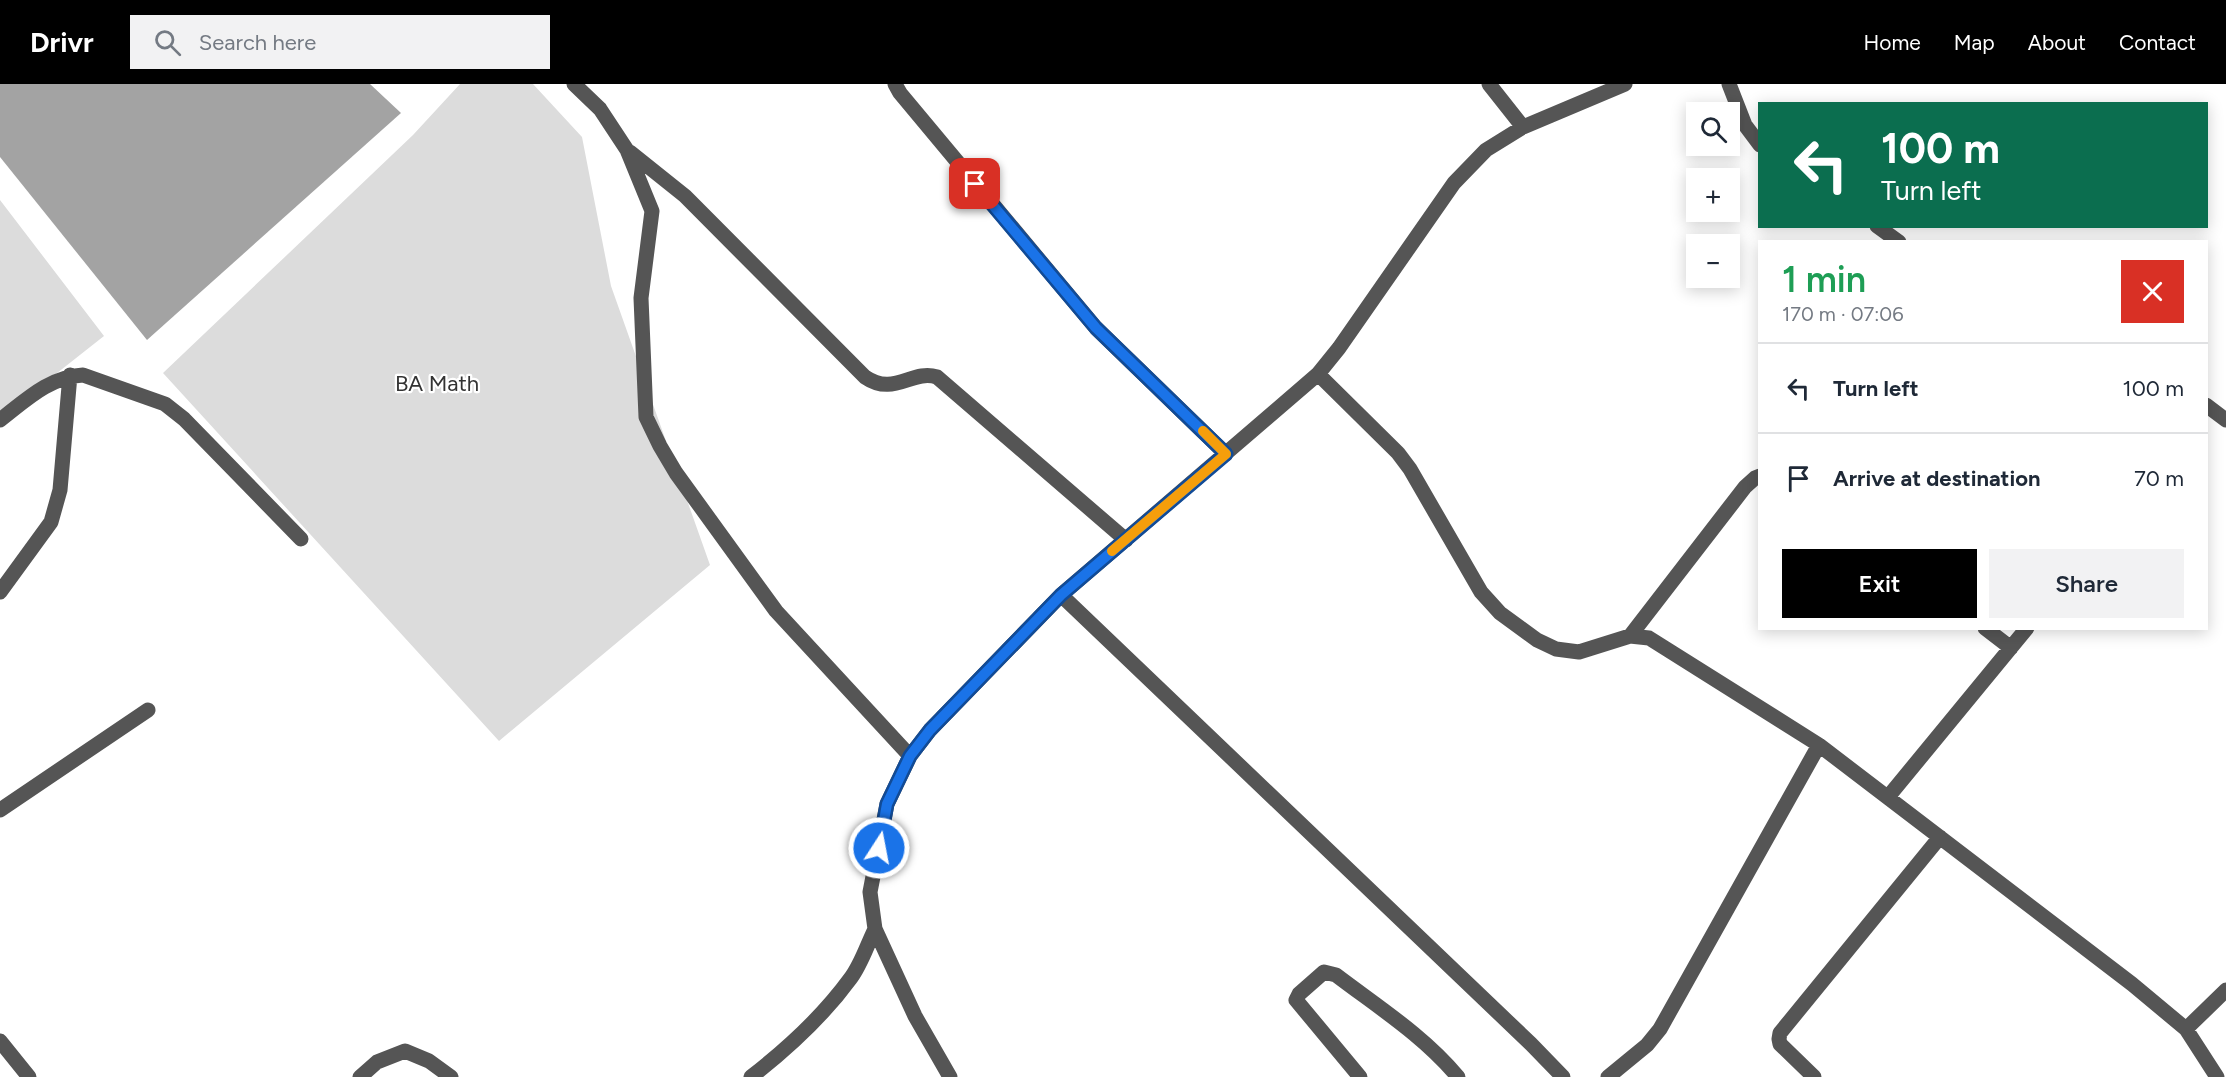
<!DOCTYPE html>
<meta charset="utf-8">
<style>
body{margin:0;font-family:Figtree,sans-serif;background:#f2f2f3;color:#1f2937;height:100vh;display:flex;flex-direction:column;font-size:22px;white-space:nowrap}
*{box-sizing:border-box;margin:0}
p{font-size:20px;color:#747a83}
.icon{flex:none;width:33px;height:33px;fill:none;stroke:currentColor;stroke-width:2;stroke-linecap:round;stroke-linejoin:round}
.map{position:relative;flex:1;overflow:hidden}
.panel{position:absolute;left:1758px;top:156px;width:450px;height:390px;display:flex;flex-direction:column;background:#fff;border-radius:0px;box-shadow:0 3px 15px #0003}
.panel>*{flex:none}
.top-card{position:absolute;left:1758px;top:18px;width:450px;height:126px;border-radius:0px;box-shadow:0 3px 15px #0003;background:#0b6e4f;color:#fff;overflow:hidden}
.controls{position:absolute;left:1686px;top:18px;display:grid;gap:12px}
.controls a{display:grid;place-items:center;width:54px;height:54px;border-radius:0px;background:#fff;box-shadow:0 3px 15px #0003;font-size:30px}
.pin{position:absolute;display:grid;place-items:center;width:51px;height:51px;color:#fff;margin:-26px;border-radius:12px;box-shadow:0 3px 9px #0006}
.me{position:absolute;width:66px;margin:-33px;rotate:11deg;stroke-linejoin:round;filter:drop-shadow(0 0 4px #0008)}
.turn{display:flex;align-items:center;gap:21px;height:126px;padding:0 24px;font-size:27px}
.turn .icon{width:78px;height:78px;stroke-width:2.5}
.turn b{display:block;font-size:42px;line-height:51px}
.round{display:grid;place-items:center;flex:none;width:63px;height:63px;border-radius:0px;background:#f2f2f3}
.summary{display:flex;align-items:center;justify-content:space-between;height:102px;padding:0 24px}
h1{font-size:36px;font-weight:600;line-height:45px;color:#1e9e55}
.primary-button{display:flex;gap:12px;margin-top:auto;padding:12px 24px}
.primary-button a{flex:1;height:69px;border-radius:0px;background:#000;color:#fff;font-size:24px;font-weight:600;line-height:69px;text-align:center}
.primary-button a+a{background:#f2f2f3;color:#1f2937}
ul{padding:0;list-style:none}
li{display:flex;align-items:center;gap:18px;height:90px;padding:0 24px;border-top:2px solid #e0e1e3}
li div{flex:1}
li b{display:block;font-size:22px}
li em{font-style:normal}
header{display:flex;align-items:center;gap:36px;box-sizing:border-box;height:84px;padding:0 30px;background:#000;color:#fff}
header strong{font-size:28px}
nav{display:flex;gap:33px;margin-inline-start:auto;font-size:21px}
.search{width:420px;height:54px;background:#f2f2f3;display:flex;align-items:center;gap:15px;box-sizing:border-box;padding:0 21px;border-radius:0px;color:#747a83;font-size:22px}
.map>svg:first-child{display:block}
.green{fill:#dcdcdc}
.water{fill:#a3a3a3}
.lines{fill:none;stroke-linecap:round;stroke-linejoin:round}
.minor{stroke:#555;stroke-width:15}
.route-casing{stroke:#114b97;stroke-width:15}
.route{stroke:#1a73e8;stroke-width:10}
.slow{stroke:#f59e0b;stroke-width:10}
.labels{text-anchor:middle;stroke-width:4.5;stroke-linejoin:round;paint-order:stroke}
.park-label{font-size:22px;fill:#333;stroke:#fff}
</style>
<header>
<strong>Drivr</strong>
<div class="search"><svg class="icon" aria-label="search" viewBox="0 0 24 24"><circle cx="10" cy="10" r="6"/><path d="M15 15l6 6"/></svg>Search here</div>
<nav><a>Home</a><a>Map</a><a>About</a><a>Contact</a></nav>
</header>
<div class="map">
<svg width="2226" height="993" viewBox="0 0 2226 993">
<rect width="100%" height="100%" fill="#fff"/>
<path class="green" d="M460,0H533L582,53L611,202L710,481L499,657L163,289L413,51Z
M0,116L104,252L0,334Z"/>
<path class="water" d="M0,0H370L401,29L147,256L0,73Z"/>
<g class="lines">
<path class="minor" d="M574,0L600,25L627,66L652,127L641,214L646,333L660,362L676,389L776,527L910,672
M895,0L900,9L1096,244L1226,370
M1489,0L1523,43
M1729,0L1745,41L1760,61
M630,68L685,112L865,293C894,313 912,285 937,293L1126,456
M1877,142L1899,158
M1318,290L1398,369L1410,385L1481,508L1500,529L1537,556L1556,565L1579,568L1630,552L1649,554L1819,661L2132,900L2186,945L2217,993
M2206,321L2226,336
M0,336C26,316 49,293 83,291L165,320L184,335L301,455
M0,508L51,438L60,406L70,291
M1061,511L1531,960L1563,993
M1985,544L2011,564
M1630,552L1745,403L1755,394L1760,392
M1888,713L2027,544
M0,726L148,626
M2186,945L2226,906
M0,957L29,993
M360,993L377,978L405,967L429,977L451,993
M751,993C787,965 823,932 850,895C861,881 867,861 875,845
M950,993L915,932L875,845L870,808L887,720L910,672L930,646L1061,511L1318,290L1339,264L1454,99L1486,66L1523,43L1625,0
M1360,993L1296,916L1299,910L1324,888L1336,891C1378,923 1424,952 1458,993
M1608,993L1647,961L1660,945L1819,661
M1814,993L1780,960L1779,955L1780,949L1940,753"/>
</g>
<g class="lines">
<defs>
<path id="route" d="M879,764L887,720L910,672L930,646L1061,511L1226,370L1096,244L975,100"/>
</defs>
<use href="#route" class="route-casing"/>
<use href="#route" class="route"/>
<path class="slow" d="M1112,467L1226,370L1203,347"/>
</g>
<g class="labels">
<g class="park-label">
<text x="437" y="307">BA Math</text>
</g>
</g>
</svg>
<div class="controls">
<a><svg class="icon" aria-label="search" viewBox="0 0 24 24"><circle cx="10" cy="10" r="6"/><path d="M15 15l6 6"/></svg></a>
<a>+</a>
<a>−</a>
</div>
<div class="pin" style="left:975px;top:100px;background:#d93025"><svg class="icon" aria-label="arrive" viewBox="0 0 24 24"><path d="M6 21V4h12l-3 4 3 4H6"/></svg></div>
<svg class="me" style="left:879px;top:764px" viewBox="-20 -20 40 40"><circle r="17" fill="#1a73e8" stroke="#fff" stroke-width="3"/><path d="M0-11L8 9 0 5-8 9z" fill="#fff"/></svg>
<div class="top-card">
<div class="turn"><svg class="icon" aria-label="left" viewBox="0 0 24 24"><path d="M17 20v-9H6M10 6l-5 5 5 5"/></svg><div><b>100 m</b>Turn left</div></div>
</div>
<section class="panel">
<div class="summary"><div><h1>1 min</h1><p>170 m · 07:06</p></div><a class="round" style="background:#d93025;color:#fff"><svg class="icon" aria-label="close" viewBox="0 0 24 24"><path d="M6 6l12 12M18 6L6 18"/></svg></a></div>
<ul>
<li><svg class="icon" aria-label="left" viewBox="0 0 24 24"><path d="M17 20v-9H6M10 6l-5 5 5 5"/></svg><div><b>Turn left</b></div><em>100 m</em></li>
<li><svg class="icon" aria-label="arrive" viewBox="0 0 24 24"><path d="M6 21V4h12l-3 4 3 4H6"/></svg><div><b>Arrive at destination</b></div><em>70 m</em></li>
</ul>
<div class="primary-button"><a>Exit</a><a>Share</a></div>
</section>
</div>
